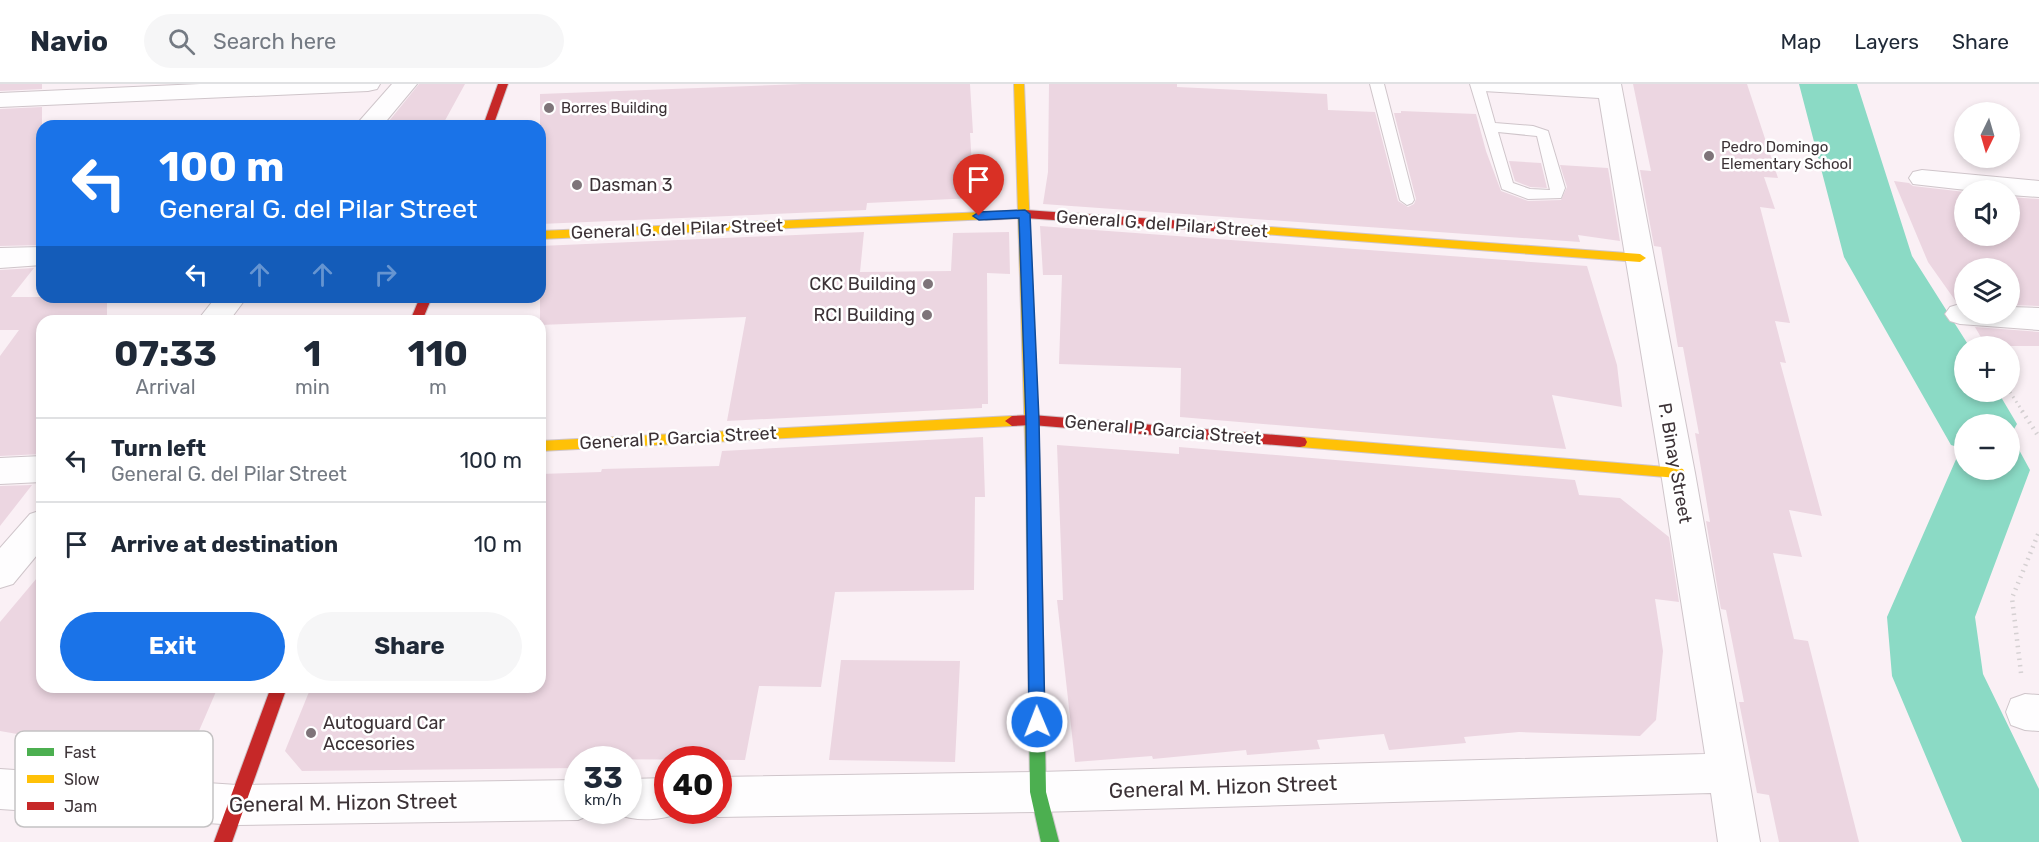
<!DOCTYPE html>
<meta charset="utf-8">
<style>
body{margin:0;font-family:Rubik,sans-serif;background:#f6f6f7;color:#1f2937;height:100vh;display:flex;flex-direction:column;font-size:22px;white-space:nowrap}
*{box-sizing:border-box;margin:0}
p{font-size:20px;color:#747a83}
.icon{flex:none;width:33px;height:33px;fill:none;stroke:currentColor;stroke-width:2;stroke-linecap:round;stroke-linejoin:round}
.map{position:relative;flex:1;overflow:hidden}
.details{position:absolute;left:36px;top:231px;width:510px;height:378px;display:flex;flex-direction:column;background:#fff;border-radius:18px;box-shadow:0 3px 9px #0003}
.details>*{flex:none}
.guide{position:absolute;left:36px;top:36px;width:510px;height:183px;border-radius:18px;box-shadow:0 3px 9px #0003;background:#1a73e8;color:#fff;overflow:hidden}
.needle{width:39px;rotate:185deg}
.controls{position:absolute;left:1954px;top:18px;display:grid;gap:12px}
.controls a{display:grid;place-items:center;width:66px;height:66px;border-radius:50%;background:#fff;box-shadow:0 3px 9px #0003;font-size:30px}
.speed{position:absolute;left:564px;top:662px;display:flex;gap:12px;font-size:30px;font-weight:700;text-align:center}
.speed>*{display:grid;place-content:center;width:78px;height:78px;border-radius:50%;background:#fff;box-shadow:0 3px 9px #0003;line-height:1}
.speed small{font-size:15px;font-weight:400}
.speed .limit{border:9px solid #d22;background:#fff;color:#111}
.pin{position:absolute;display:grid;place-items:center;width:51px;height:51px;color:#fff;margin:-62px -26px;border-radius:50% 50% 50% 0;rotate:-45deg;box-shadow:0 0 6px #0007}
.pin .icon{rotate:45deg}
.me{position:absolute;width:66px;margin:-33px;rotate:359deg;stroke-linejoin:round;filter:drop-shadow(0 0 4px #0008)}
.turn{display:flex;align-items:center;gap:21px;height:126px;padding:0 24px;font-size:27px}
.turn .icon{width:78px;height:78px;stroke-width:2.5}
.turn b{display:block;font-size:42px;line-height:51px}
.lanes{display:flex;align-items:center;height:57px;padding:0 24px;background:#0003;justify-content:center;gap:30px;direction:ltr}
.lanes .off{opacity:.35}
.eta{display:flex;justify-content:space-evenly;align-items:center;height:102px;text-align:center}
.eta b{font-size:36px;font-weight:700;line-height:42px}
.action{display:flex;gap:12px;margin-top:auto;padding:12px 24px}
.action a{flex:1;height:69px;border-radius:36px;background:#1a73e8;color:#fff;font-size:24px;font-weight:700;line-height:69px;text-align:center}
.action a+a{background:#f6f6f7;color:#1f2937}
ul{padding:0;list-style:none}
li{display:flex;align-items:center;gap:18px;height:84px;padding:0 24px;border-top:2px solid #e0e1e3}
li div{flex:1}
li b{display:block;font-size:22px}
li em{font-style:normal}
header{display:flex;align-items:center;gap:36px;box-sizing:border-box;height:84px;padding:0 30px;background:#fff;border-bottom:2px solid #e0e1e3}
header strong{font-size:28px}
nav{display:flex;gap:33px;margin-inline-start:auto;font-size:21px}
.search{width:420px;height:54px;background:#f6f6f7;display:flex;align-items:center;gap:15px;box-sizing:border-box;padding:0 21px;border-radius:33px;color:#747a83;font-size:22px}
.map>svg:first-child{display:block}
.lines{fill:none;stroke-linecap:round;stroke-linejoin:round}
.river{fill:#8bdac5;fill-rule:evenodd}
.building{fill:#ecd6e1}
.lane-casing{stroke:#cfc5ca;stroke-width:2}
.street-casing{stroke:#cfc5ca;stroke-width:2}
.fast-casing{stroke:#cfc5ca;stroke-width:2}
.slow-casing{stroke:#cfc5ca;stroke-width:2}
.jam-casing{stroke:#cfc5ca;stroke-width:2}
.path-far1{stroke:#d5d0d2;stroke-width:3;stroke-dasharray:1.5 4;stroke-linecap:butt}
.path{stroke:#d5d0d2;stroke-width:4.5;stroke-dasharray:1.5 5;stroke-linecap:butt}
.lane{fill:#fefdfe;fill-rule:evenodd}
.street{fill:#fefdfe;fill-rule:evenodd}
.fast{fill:#4caf50;fill-rule:evenodd}
.slow{fill:#ffc107;fill-rule:evenodd}
.jam{fill:#c62828;fill-rule:evenodd}
.route{fill:#1a73e8;stroke:#114b97;stroke-width:1.5}
.poi-dot{fill:#7e7479;stroke:#fff;stroke-width:2}
.labels{text-anchor:middle;stroke-width:5;stroke-linejoin:round;paint-order:stroke}
.far-poi-label{font-size:15px;fill:#3c3236;stroke:#fff;text-anchor:start}
.poi-label{font-size:18px;fill:#3c3236;stroke:#fff;text-anchor:start}
.street-label{font-size:18px;fill:#3c3236;stroke:#fff}
.near-street-label{font-size:21px;fill:#3c3236;stroke:#fff}
.key{fill:#fff;stroke:#c4c2c3;stroke-width:1.5}
.key-label{font-size:16px;fill:#3c3236}
</style>
<header>
<strong>Navio</strong>
<div class="search"><svg class="icon" aria-label="search" viewBox="0 0 24 24"><circle cx="10" cy="10" r="6"/><path d="M15 15l6 6"/></svg>Search here</div>
<nav><a>Map</a><a>Layers</a><a>Share</a></nav>
</header>
<div class="map">
<svg width="2039" height="758" viewBox="0 0 2039 758">
<rect width="100%" height="100%" fill="#faf0f5"/>
<g class="lines">
<path class="river" d="M1799,0H1857L1912,172L1969,262H1965V308H1998L2017,340L2010,352V340H1965V386H2010V361L2018,364L2030,386L1975,533L1983,590L2039,705V758H1962L1892,592L1887,533L1961,364L1951,361L1844,173Z"/>
</g>
<path class="building" d="M0,0H42V5L0,7Z
M419,0H465L442,42H385Z
M802,0H970L973,49H970L974,114L867,119L866,126L540,140V10Z
M1049,0H1177V3L1327,10L1328,26L1375,28L1398,117L1408,123L1414,120L1416,115L1394,29H1401V27L1476,30L1486,67L1501,107L1528,117L1561,116L1567,103L1560,81L1608,84L1620,157L1578,151L1580,158L1043,120L1048,88Z
M1633,0H1747L1778,94L1764,93L1775,125L1760,123L1790,239L1775,237L1786,279L1780,278L1822,432L1789,426L1802,473L1773,469L1794,555L1808,557L1859,758H1779L1769,711L1757,709L1739,618H1744L1726,526L1721,525L1706,437L1710,438L1695,349L1699,350L1683,263H1678L1661,163L1654,162L1640,86L1651,87Z
M42,23V161L0,162V25Z
M1509,77L1541,79L1547,104L1530,103L1515,97Z
M1894,97L1909,99L1913,102L1965,108V152H2010V113L2039,115V222L2010,221V184H1965V218L1957,219L1928,178Z
M1040,142L1587,182L1617,281L1622,323L1552,311L1566,365L1180,333L1181,284L1059,280L1062,191H1043Z
M864,148L860,188L951,187L953,149L1009,148L1010,190L987,189L988,320H982V324L727,337L746,233L540,241V162Z
M34,184L11,213H107V237H42V370L0,372V272L19,246H0V186Z
M1975,243L2039,248V262H1986Z
M983,353L985,413H975L974,506L835,508L821,603L759,602L745,676L578,675V684L302,687L285,667L311,603H540V390L601,388L602,385L719,382L722,367Z
M1057,361L1179,370V363L1575,396L1579,411L1620,414L1669,453L1679,518L1655,515L1663,567L1656,636L1640,652L1519,648L1464,653L1466,659L1389,666L1384,650L1317,656L1320,665L1247,671L1246,666L1153,675L1152,672L1075,678L1057,516H1063Z
M32,401L0,442V402Z
M42,488V603H218L189,670L154,689L52,676L63,658L0,647V538Z
M841,576L960,577L955,678L829,676Z"/>
<g class="lines">
<defs>
<path id="lane" d="M1370,0H1384L1414,116L1412,119L1407,121L1400,116Z
M1470,0H1484L1495,39L1533,42L1548,47L1565,104L1561,114L1528,115L1502,105ZM1498,48L1537,52L1550,106L1530,105L1513,99Z"/>
<path id="street" d="M200,0H380L377,5L368,7L0,23V9Z
M392,0H417L382,42H355Z
M1471,0H1621L1695,389L1760,758H1718L1711,709L1038,728L718,733L704,727L718,726V693L1038,688L1705,670L1661,389L1599,14L1483,7L1474,5Z
M1922,86L2039,97V113L2010,111V106H1966L1913,100L1909,94L1913,88Z
M42,163V181L0,184V164Z
M216,213H247L229,237H197Z
M1960,220H1965V230H2010V223L2039,224V246L1960,240L1950,237L1945,230L1950,223Z
M42,372V398L0,400V374Z
M42,426V465L13,500L0,504V464L30,430Z
M2025,610L2039,611V647L2025,646L2011,641L2006,628L2011,615Z
M0,685L237,701L578,696V726H594L592,730L578,736L237,741L0,725Z
M668,694V726H683L682,728C661,737 635,738 614,729L612,726H628V695Z"/>
<path id="fast" d="M1033,382L1038,383L1040,387L1046,708L1059,758H1041L1030,708L1026,387L1028,383Z"/>
<path id="slow" d="M1014,0H1024L1040,387L1038,391H1028L1026,387Z
M986,128L992,132L990,135L540,155V147Z
M1227,140L1640,170L1646,174L1640,178L1223,147V141Z
M1012,332L1019,337L1012,342L540,367V357Z
M1300,353L1678,384L1683,385L1685,389L1683,393L1678,394L1300,363L1295,362L1293,358L1295,354Z"/>
<path id="jam" d="M498,0H508L493,42H483Z
M1025,126L1227,140L1233,144L1227,148L1025,134L986,136L980,132L986,128Z
M420,213H432L422,237H410Z
M1032,331L1300,353L1305,354L1307,358L1305,362L1300,363L1032,341L1012,342L1005,337L1012,332Z
M271,603H287L232,758H214Z"/>
</defs>
<use href="#lane" class="lane-casing"/>
<use href="#street" class="street-casing"/>
<use href="#fast" class="fast-casing"/>
<use href="#slow" class="slow-casing"/>
<use href="#jam" class="jam-casing"/>
<path class="path-far1" d="M2010,308L2023,328"/>
<path class="path" d="M2022,327L2039,353
M2021,589L2012,514L2039,448"/>
<use href="#lane" class="lane"/>
<use href="#street" class="street"/>
<use href="#fast" class="fast"/>
<use href="#slow" class="slow"/>
<use href="#jam" class="jam"/>
</g>
<path class="route" d="M1025,126L1030,130L1039,336L1045,638L1043,643L1037,645L1031,643L1029,638L1026,336L1019,134L979,136L973,132L979,128Z"/>
<g class="poi-dot">
<circle cx="549" cy="24" r="6"/>
<circle cx="1709" cy="72" r="6"/>
<circle cx="577" cy="101" r="6"/>
<circle cx="928" cy="200" r="6"/>
<circle cx="927" cy="231" r="6"/>
<circle cx="311" cy="649" r="6"/>
</g>
<g class="labels">
<g class="far-poi-label">
<text x="561" y="29">Borres Building</text>
<text x="1721" y="68">Pedro Domingo<tspan x="1721" dy="17">Elementary School</tspan></text>
</g>
<g class="poi-label">
<text x="589" y="107">Dasman 3</text>
<text x="916" y="206" text-anchor="end">CKC Building</text>
<text x="915" y="237" text-anchor="end">RCI Building</text>
<text x="323" y="645">Autoguard Car<tspan x="323" dy="21">Accesories</tspan></text>
</g>
<g class="street-label">
<text transform="translate(1162 140) rotate(4)" y="6">General G. del Pilar Street</text>
<text transform="translate(677 145) rotate(-2)" y="6">General G. del Pilar Street</text>
<text transform="translate(1163 346) rotate(5)" y="6">General P. Garcia Street</text>
<text transform="translate(678 354) rotate(-3)" y="6">General P. Garcia Street</text>
<text transform="translate(1675 379) rotate(80)" y="6">P. Binay Street</text>
</g>
<g class="near-street-label">
<text transform="translate(1223 703) rotate(-2)" y="7">General M. Hizon Street</text>
<text transform="translate(343 719) rotate(-1)" y="7">General M. Hizon Street</text>
</g>
</g>
<rect x="15" y="647" width="198" height="96" rx="9" class="key"/>
<rect x="27" y="664" width="27" height="8" fill="#4caf50"/>
<rect x="27" y="691" width="27" height="8" fill="#ffc107"/>
<rect x="27" y="718" width="27" height="8" fill="#c62828"/>
<g class="key-label">
<text x="64" y="674">Fast</text>
<text x="64" y="701">Slow</text>
<text x="64" y="728">Jam</text>
</g>
</svg>
<div class="controls">
<a><svg class="needle" viewBox="-14 -14 28 28"><path d="M0-13l5 13h-10z" fill="#e53935"/><path d="M0 13l5-13h-10z" fill="#747a83"/></svg></a>
<a><svg class="icon" aria-label="sound" viewBox="0 0 24 24"><path d="M4 9h4l5-4v14l-5-4H4zM17 9q2 3 0 6"/></svg></a>
<a><svg class="icon" aria-label="layers" viewBox="0 0 24 24"><path d="M12 4l9 5-9 5-9-5zM3 14l9 5 9-5"/></svg></a>
<a>+</a>
<a>−</a>
</div>
<div class="speed"><div>33<small>km/h</small></div><div class="limit">40</div></div>
<div class="pin" style="left:979px;top:132px;background:#d93025"><svg class="icon" aria-label="arrive" viewBox="0 0 24 24"><path d="M6 21V4h12l-3 4 3 4H6"/></svg></div>
<svg class="me" style="left:1037px;top:638px" viewBox="-20 -20 40 40"><circle r="17" fill="#1a73e8" stroke="#fff" stroke-width="3"/><path d="M0-11L8 9 0 5-8 9z" fill="#fff"/></svg>
<div class="guide">
<div class="turn"><svg class="icon" aria-label="left" viewBox="0 0 24 24"><path d="M17 20v-9H6M10 6l-5 5 5 5"/></svg><div><b>100 m</b>General G. del Pilar Street</div></div>
<div class="lanes"><svg class="icon" aria-label="left" viewBox="0 0 24 24"><path d="M17 20v-9H6M10 6l-5 5 5 5"/></svg><svg class="icon off" aria-label="ahead" viewBox="0 0 24 24"><path d="M12 20V5M6 11l6-6 6 6"/></svg><svg class="icon off" aria-label="ahead" viewBox="0 0 24 24"><path d="M12 20V5M6 11l6-6 6 6"/></svg><svg class="icon off" aria-label="right" viewBox="0 0 24 24"><path d="M7 20v-9h11M14 6l5 5-5 5"/></svg></div>
</div>
<section class="details">
<div class="eta">
<div><b>07:33</b><p>Arrival</p></div>
<div><b>1</b><p>min</p></div>
<div><b>110</b><p>m</p></div>
</div>
<ul>
<li><svg class="icon" aria-label="left" viewBox="0 0 24 24"><path d="M17 20v-9H6M10 6l-5 5 5 5"/></svg><div><b>Turn left</b><p>General G. del Pilar Street</p></div><em>100 m</em></li>
<li><svg class="icon" aria-label="arrive" viewBox="0 0 24 24"><path d="M6 21V4h12l-3 4 3 4H6"/></svg><div><b>Arrive at destination</b></div><em>10 m</em></li>
</ul>
<div class="action"><a>Exit</a><a>Share</a></div>
</section>
</div>
